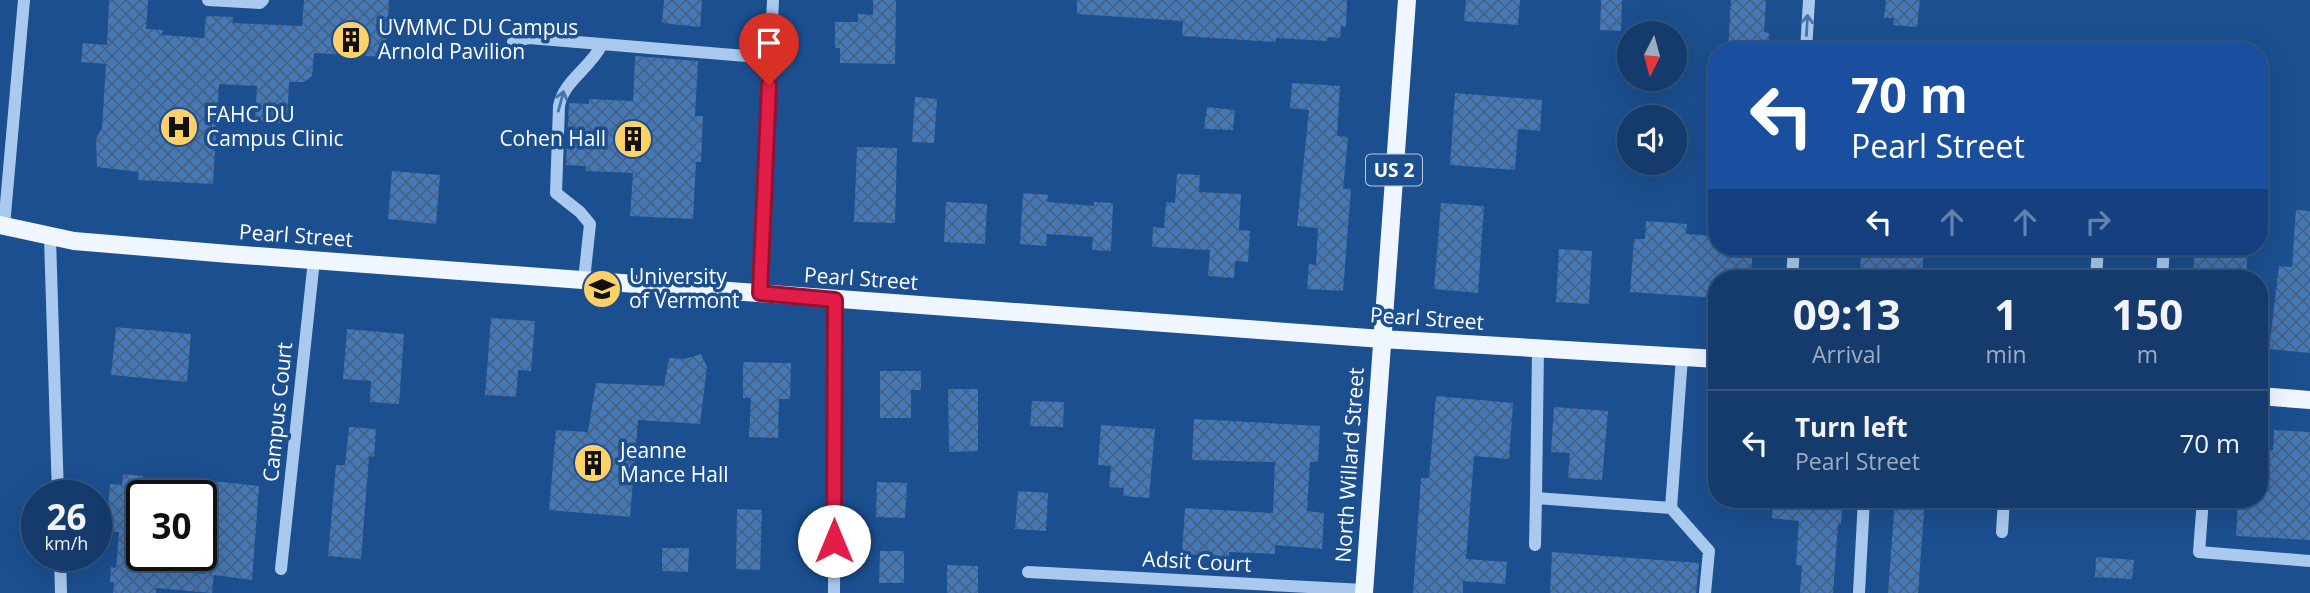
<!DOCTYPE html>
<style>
body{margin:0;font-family:"Open Sans",sans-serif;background:#1d4271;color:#f1f3f6;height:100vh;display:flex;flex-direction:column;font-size:26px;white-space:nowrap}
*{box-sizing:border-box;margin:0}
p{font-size:23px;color:#9dadc1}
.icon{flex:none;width:38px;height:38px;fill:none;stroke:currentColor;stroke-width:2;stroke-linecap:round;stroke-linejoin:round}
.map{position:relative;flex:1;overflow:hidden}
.details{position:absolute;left:1708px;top:270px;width:560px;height:238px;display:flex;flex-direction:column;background:#143b6b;border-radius:28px;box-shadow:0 7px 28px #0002,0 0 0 2px #33557e}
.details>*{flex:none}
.top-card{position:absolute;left:1708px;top:42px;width:560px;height:214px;border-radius:28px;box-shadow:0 7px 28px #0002,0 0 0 2px #33557e;background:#1a4fa0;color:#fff;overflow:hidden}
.needle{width:46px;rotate:186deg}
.controls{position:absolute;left:1617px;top:21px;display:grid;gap:14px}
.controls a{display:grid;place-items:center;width:70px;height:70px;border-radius:50%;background:#143b6b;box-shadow:0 7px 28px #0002,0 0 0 2px #33557e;font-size:35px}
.speed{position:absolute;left:21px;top:480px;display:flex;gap:14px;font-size:35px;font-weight:700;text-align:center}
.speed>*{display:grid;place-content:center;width:91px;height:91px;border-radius:50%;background:#143b6b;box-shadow:0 7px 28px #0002,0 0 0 2px #33557e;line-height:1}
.speed small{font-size:18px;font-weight:400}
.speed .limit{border:4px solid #111;border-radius:10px;background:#fff;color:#111}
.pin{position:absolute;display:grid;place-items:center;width:60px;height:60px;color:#fff;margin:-72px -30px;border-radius:50% 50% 50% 0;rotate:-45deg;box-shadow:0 0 7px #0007}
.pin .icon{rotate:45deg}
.me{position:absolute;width:77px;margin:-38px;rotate:0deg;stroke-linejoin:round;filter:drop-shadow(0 0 5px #0008)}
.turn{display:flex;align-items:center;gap:24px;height:147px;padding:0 28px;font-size:32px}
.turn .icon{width:91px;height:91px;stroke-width:2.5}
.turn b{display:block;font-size:49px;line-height:60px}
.lanes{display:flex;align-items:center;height:66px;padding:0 28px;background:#0003;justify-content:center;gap:35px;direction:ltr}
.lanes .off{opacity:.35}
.eta{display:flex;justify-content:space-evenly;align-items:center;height:119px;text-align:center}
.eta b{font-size:42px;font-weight:700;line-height:49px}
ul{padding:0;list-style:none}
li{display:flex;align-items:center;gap:21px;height:105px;padding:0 28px;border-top:2px solid #33557e}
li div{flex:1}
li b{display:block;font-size:26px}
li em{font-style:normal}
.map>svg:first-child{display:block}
.building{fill:url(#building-cross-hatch)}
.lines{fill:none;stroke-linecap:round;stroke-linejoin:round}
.minor{stroke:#a9c9ee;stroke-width:12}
.major{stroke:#f0f6ff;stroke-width:18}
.oneway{stroke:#4674ac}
.route-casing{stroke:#92132f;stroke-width:18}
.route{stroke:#e11d48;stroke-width:12}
.labels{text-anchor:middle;stroke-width:7;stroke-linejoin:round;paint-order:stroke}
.shield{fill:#1b4f8f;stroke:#bbcadd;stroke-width:2}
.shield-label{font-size:19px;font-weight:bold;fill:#fff}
.poi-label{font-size:21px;fill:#fff;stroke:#1b4f8f;text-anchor:start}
.street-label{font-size:21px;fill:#fff;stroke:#1b4f8f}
</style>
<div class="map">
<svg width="2310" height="593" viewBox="0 0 2310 593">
<defs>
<pattern id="building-cross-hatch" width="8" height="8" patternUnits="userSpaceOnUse" patternTransform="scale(1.75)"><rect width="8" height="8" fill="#4478b7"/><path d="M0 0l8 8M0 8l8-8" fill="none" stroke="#486282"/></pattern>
</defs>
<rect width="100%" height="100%" fill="#1b4f8f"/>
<path class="building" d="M109,0H148L146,29L163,30L162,35L204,38L206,16L233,17V23L302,26L304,0H389L386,57L314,53L312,76L304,82H289L287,122L279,123L255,120L257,86L219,84L213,184L138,180L139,172L97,167L96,139L102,128L106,64L81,62L83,43L107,45Z
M664,0H702L700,27L662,23Z
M873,0H896L895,64L840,63V48H835V22H858V14L873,15Z
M1077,0H1347L1346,27L1341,26L1340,38L1328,37L1327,41L1276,38V42L1182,36L1183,21L1077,14Z
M1466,0H1520L1518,25L1464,21Z
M1601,0H1622L1621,31L1600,30Z
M1731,0H1766L1764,32L1769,33L1768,51H1728Z
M1886,0H1920L1917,27L1893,25L1894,18H1884Z
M635,56L698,61L695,116H703L701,162H696L693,219L630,216L633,173L585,171L586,166L566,165L569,103L589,104V99L633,101Z
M1292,83L1340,86L1337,136L1348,137L1343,189H1351L1343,291L1307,289L1309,264L1316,265L1318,228L1297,226L1309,110L1290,108Z
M1455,93L1542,100L1540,131L1518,129L1515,170L1450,165Z
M915,97L937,99L934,143L912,142Z
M1207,107L1235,110L1233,130L1204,129Z
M857,147L897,148L895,223L854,222Z
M392,171L440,175L436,224L388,219Z
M1177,174L1200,175L1199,192L1241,194L1239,230L1250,231L1248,262L1235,261L1234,278L1208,276L1210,250L1152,247L1153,227L1164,228L1166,202L1175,203Z
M1023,193L1048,195L1047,202L1094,206V202L1113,203L1111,251L1092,250L1093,237L1047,234L1046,246L1020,244Z
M946,202L987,204L985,244L944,242Z
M1441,203L1484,206L1478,293L1434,289Z
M2296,210L2310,211V353L2269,349L2279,266L2292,267Z
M1646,221L1687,224L1686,234L1717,236V247H1753L1751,278H1717V298L1630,292L1634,239H1645Z
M1862,247H1924L1922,274L1860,270Z
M2195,247H2248L2246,278H2193Z
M1559,249L1592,251L1589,304L1556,302Z
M491,318L535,321L531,371L518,370L516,397L485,395Z
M116,327L191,334L187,382L111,375Z
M347,329L404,334L399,404L370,402L371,381L343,379Z
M701,354L707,367L700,424L638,420L630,517L549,510L556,430L588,432L596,383L664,386L669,358L684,359Z
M743,362L791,363L790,399H779L778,438L749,437L751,398H743Z
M880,371H921V390H911V418H880Z
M948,389H978V451L949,452Z
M1436,396L1513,403L1509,459L1474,456L1466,559L1507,562L1505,584L1463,581V593H1413L1421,478H1429Z
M1032,401L1064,402L1063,427L1030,426Z
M1554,407L1608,411L1602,480L1568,478L1570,453L1551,452Z
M1194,419L1320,426L1318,462H1310L1307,511L1324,513L1322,549L1275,545V554L1229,552V557L1182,554L1185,508L1273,513L1275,462L1192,460Z
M1101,425L1155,429L1149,498L1123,496L1124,488L1109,487L1111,466L1098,465Z
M349,427L376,429L374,457L369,456L361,559L328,556L336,465H345Z
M2274,430L2310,432V540L2236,536L2238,499H2259V449L2273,450Z
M123,474L143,476L135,556L148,557L147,570L206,574L213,513H210L213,481L259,486L252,580L214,575L212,593L156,588V593H113L114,582H110L111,567L116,568L119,532L106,531L110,484L122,485Z
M877,482L907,483L905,518L876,517Z
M1018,491L1048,493L1046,531L1015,529Z
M1773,499H1843L1841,524H1838L1833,593H1800L1802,566L1796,565L1799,521L1772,518Z
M1895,499L1925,500L1918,593H1888Z
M737,509L762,510L760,570L736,569Z
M662,548H689L688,572L662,571Z
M880,551H904V583H879Z
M1552,552L1699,563L1696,593H1550Z
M2096,557L2134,560L2132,579L2095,577Z
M947,565L978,566V593H947Z"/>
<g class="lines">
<path class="minor" d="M208,0L260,3L263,0
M513,42L529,38L770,58
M1806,51L1809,0
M4,226L24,0
M50,238L58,495
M1792,278L1794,247
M2096,278L2098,247
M2162,278L2164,247
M584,280L590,224L580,212L556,193L559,106C564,80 591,68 602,44
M760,293L773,0
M1538,349L1536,498L1671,508L1682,357
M2203,499L2199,552L2310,561
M1671,508L1709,551L1705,593
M2002,532L2004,499
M1535,545L1536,498
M60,555L61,593
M281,569L314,260
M1028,572L1364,590
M834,593L835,300
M1859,593L1864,499"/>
<path class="major" d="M0,225L74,241L229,254L1382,339L1717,359
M2259,396L2310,400
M1364,593L1407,0"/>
</g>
<defs><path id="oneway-shaft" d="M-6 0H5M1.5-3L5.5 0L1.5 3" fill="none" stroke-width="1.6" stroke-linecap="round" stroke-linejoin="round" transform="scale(1.75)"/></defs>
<g class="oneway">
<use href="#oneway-shaft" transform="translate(1807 25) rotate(-87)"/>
<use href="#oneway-shaft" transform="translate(561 101) rotate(-75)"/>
</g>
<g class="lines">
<defs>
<path id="route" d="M769,85L760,293L835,300L834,541"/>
</defs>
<use href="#route" class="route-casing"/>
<use href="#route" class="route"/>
</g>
<defs>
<symbol id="building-disc" viewBox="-11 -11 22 22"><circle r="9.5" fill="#ffd166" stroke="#1b4f8f"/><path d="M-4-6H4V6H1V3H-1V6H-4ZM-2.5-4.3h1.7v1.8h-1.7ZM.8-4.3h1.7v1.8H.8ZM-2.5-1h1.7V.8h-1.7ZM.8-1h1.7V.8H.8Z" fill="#111"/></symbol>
<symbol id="hospital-disc" viewBox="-11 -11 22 22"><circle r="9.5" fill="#ffd166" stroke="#1b4f8f"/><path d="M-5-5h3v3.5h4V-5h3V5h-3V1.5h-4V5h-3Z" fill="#111"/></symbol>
<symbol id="university-disc" viewBox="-11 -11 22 22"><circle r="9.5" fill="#ffd166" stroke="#1b4f8f"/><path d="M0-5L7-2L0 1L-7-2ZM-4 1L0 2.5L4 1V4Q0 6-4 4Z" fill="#111"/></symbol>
</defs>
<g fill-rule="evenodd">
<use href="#building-disc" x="329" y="18" width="44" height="44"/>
<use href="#hospital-disc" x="157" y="105" width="44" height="44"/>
<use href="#building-disc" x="611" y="117" width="44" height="44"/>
<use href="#university-disc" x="580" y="267" width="44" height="44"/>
<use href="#building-disc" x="571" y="441" width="44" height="44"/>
</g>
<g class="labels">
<rect class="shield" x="1366" y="154.5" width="56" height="31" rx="5"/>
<g class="shield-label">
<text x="1394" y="177">US 2</text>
</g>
<g class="poi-label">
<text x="378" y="35">UVMMC DU Campus<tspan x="378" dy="24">Arnold Pavilion</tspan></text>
<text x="206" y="122">FAHC DU<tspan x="206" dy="24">Campus Clinic</tspan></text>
<text x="606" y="146" text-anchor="end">Cohen Hall</text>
<text x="629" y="284">University<tspan x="629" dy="24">of Vermont</tspan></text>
<text x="620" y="458">Jeanne<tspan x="620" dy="24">Mance Hall</tspan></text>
</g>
<g class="street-label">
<text transform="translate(296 236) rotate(4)" y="7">Pearl Street</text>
<text transform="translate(861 279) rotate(4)" y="7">Pearl Street</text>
<text transform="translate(1427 319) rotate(4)" y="7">Pearl Street</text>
<text transform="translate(278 412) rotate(-84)" y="7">Campus Court</text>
<text transform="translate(1350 465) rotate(-86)" y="7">North Willard Street</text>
<text transform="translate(1197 562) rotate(3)" y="7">Adsit Court</text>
</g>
</g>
</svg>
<div class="controls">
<a><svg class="needle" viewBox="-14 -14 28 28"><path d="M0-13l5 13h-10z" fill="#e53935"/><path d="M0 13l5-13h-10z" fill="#9dadc1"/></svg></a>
<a><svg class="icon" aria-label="sound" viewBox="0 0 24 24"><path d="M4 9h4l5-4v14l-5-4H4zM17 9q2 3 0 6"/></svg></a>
</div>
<div class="speed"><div>26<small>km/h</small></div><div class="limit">30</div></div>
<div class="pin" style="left:769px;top:85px;background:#d93025"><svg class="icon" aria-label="arrive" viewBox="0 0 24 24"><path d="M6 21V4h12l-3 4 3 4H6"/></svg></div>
<svg class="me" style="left:834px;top:541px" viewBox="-20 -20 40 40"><circle r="19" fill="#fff"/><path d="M0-13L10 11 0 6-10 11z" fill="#e11d48"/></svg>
<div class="top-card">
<div class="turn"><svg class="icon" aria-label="left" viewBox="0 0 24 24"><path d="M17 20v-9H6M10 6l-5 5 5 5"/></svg><div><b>70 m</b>Pearl Street</div></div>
<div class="lanes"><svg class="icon" aria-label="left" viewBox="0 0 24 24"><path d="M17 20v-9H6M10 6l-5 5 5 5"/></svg><svg class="icon off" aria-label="ahead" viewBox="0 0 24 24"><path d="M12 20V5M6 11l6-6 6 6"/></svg><svg class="icon off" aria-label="ahead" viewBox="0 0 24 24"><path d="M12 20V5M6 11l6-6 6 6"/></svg><svg class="icon off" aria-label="right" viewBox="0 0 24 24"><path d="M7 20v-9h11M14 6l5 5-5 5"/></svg></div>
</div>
<section class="details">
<div class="eta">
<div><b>09:13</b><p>Arrival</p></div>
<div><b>1</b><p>min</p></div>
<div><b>150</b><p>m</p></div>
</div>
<ul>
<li><svg class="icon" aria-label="left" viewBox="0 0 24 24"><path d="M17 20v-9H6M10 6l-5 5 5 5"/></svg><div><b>Turn left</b><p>Pearl Street</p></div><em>70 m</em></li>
</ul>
</section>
</div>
